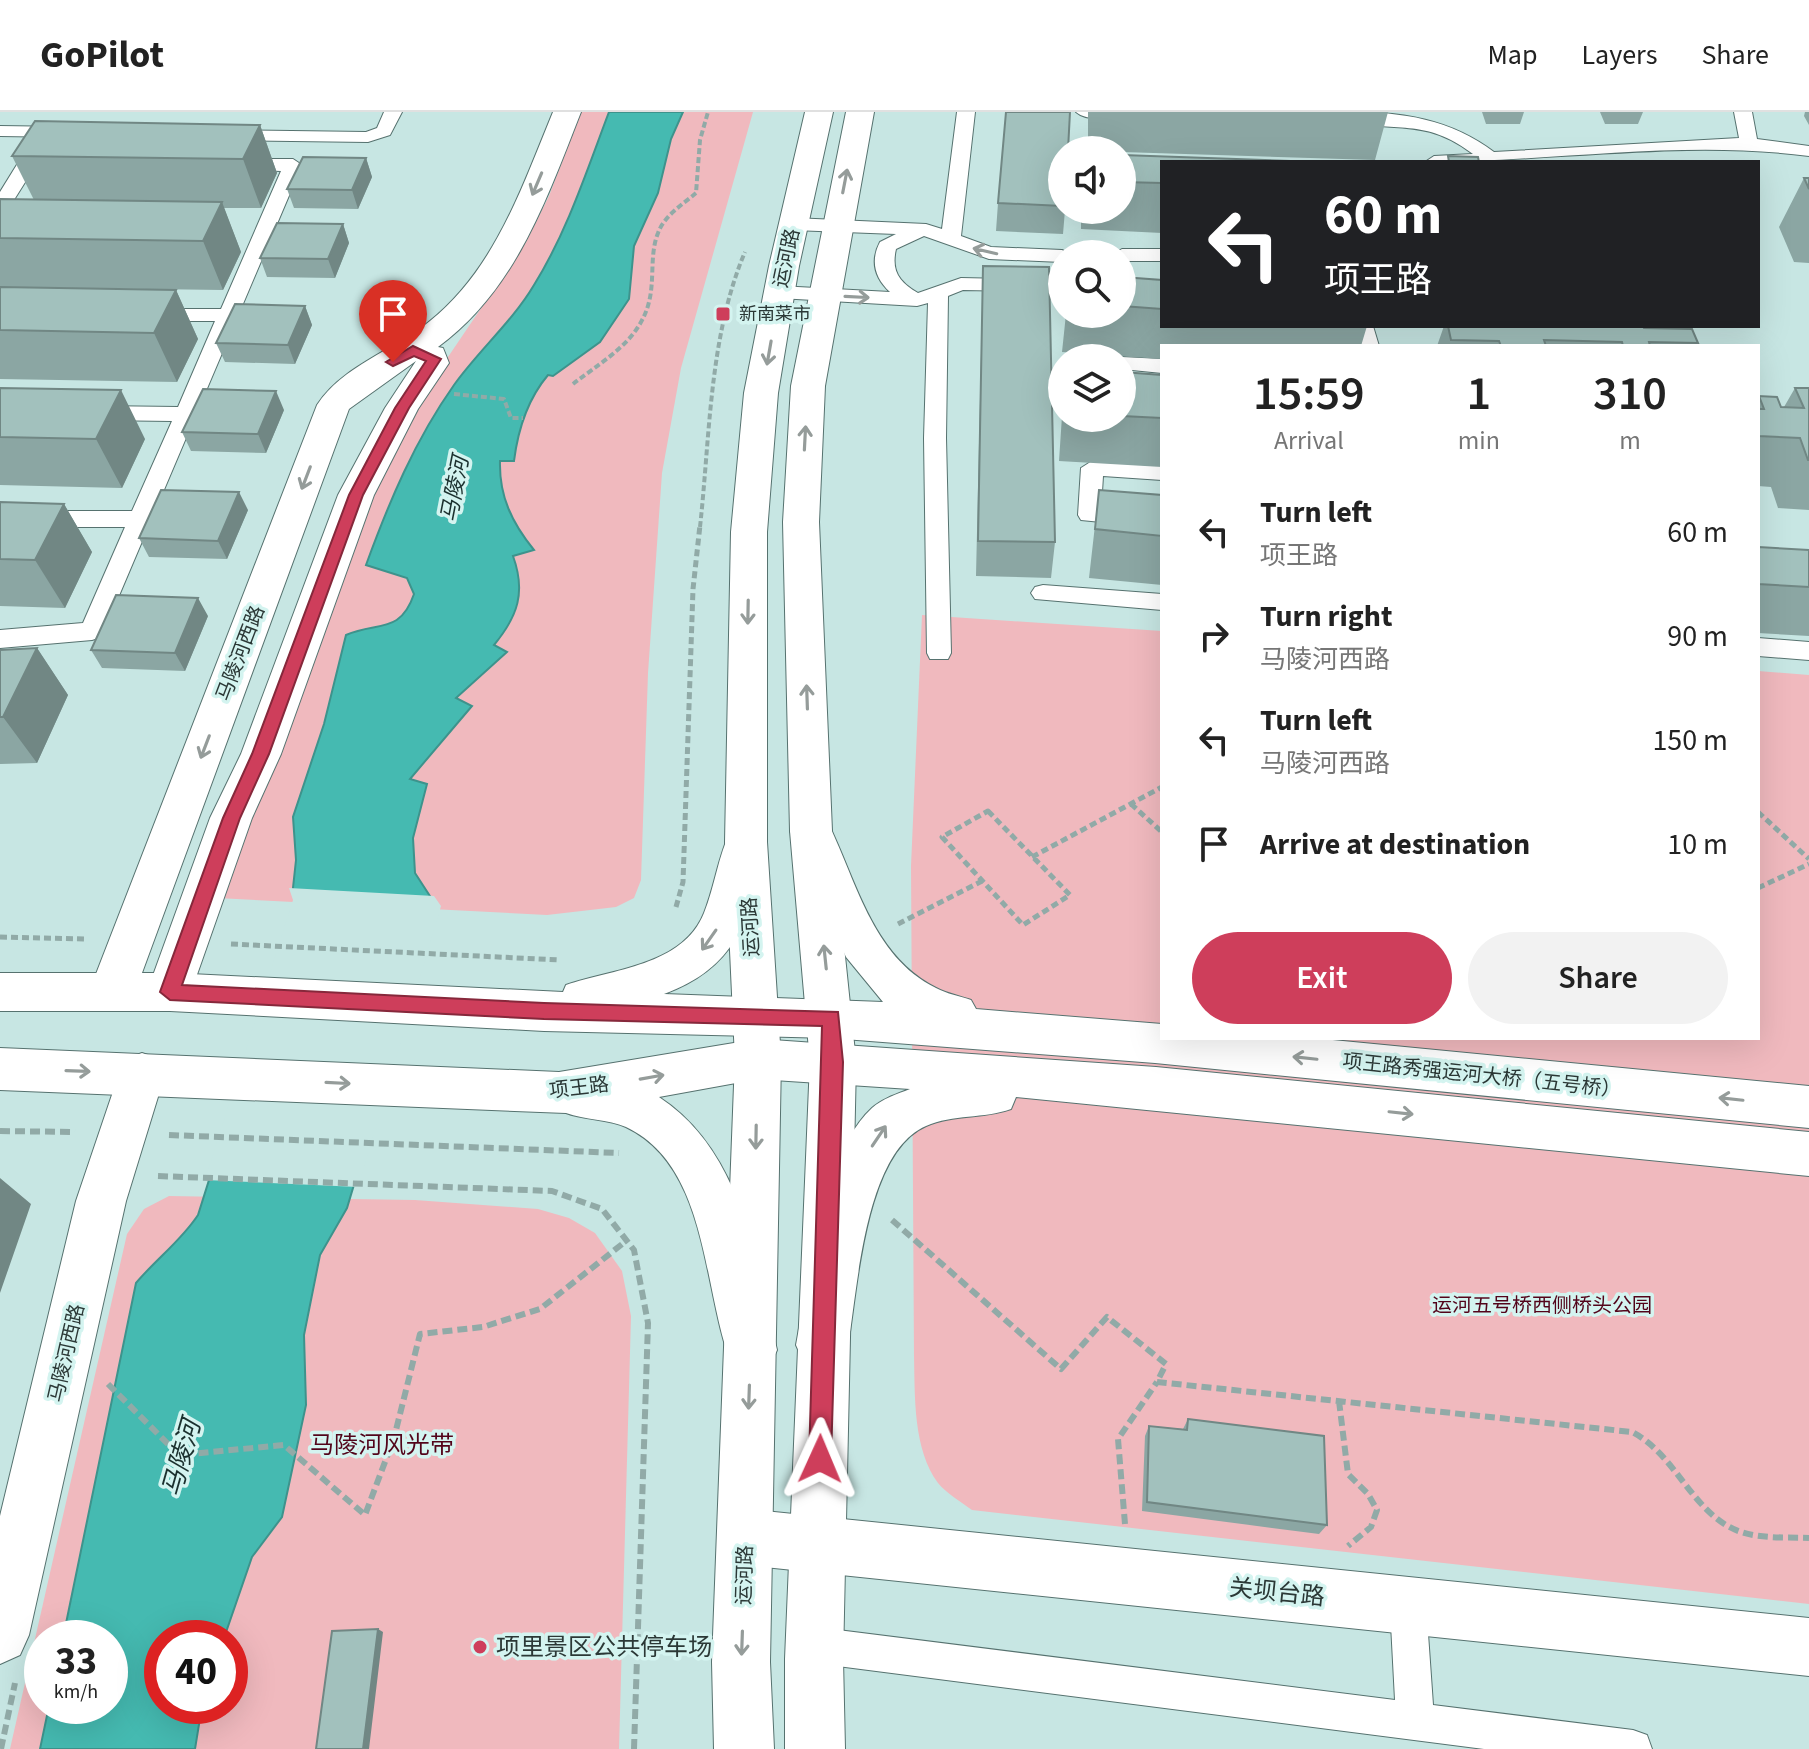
<!DOCTYPE html>
<meta charset="utf-8">
<style>
body{margin:0;font-family:"Source Sans 3","Noto Sans SC",sans-serif;background:#f2f2f2;color:#222;height:100vh;display:flex;flex-direction:column;font-size:30px;white-space:nowrap}
*{box-sizing:border-box;margin:0}
p{font-size:26px;color:#767676}
.icon{flex:none;width:44px;height:44px;fill:none;stroke:currentColor;stroke-width:2;stroke-linecap:round;stroke-linejoin:round}
.map{position:relative;flex:1;overflow:hidden}
.sheet{position:absolute;left:1160px;top:232px;width:600px;height:696px;display:flex;flex-direction:column;background:#fff;border-radius:0px;box-shadow:0 8px 32px #0002}
.sheet>*{flex:none}
.hud{position:absolute;left:1160px;top:48px;width:600px;height:168px;border-radius:0px;box-shadow:0 8px 32px #0002;background:#202124;color:#fff;overflow:hidden}
.tools{position:absolute;left:1048px;top:24px;display:grid;gap:16px}
.tools a{display:grid;place-items:center;width:88px;height:88px;border-radius:50%;background:#fff;box-shadow:0 8px 32px #0002;font-size:40px}
.speed{position:absolute;left:24px;top:1508px;display:flex;gap:16px;font-size:40px;font-weight:700;text-align:center}
.speed>*{display:grid;place-content:center;width:104px;height:104px;border-radius:50%;background:#fff;box-shadow:0 8px 32px #0002;line-height:1}
.speed small{font-size:20px;font-weight:400}
.speed .limit{border:12px solid #d22;background:#fff;color:#111}
.pin{position:absolute;display:grid;place-items:center;width:68px;height:68px;color:#fff;margin:-82px -34px;border-radius:50% 50% 50% 0;rotate:-45deg;box-shadow:0 0 8px #0007}
.pin .icon{rotate:45deg}
.me{position:absolute;width:88px;margin:-44px;rotate:1deg;stroke-linejoin:round;filter:drop-shadow(0 0 6px #0008)}
.turn{display:flex;align-items:center;gap:28px;height:168px;padding:0 32px;font-size:36px}
.turn .icon{width:104px;height:104px;stroke-width:2.5}
.turn b{display:block;font-size:56px;line-height:68px}
.eta{display:flex;justify-content:space-evenly;align-items:center;height:136px;text-align:center}
.eta b{font-size:48px;font-weight:600;line-height:56px}
.button{display:flex;gap:16px;margin-top:auto;padding:16px 32px}
.button a{flex:1;height:92px;border-radius:48px;background:#ce3e5b;color:#fff;font-size:32px;font-weight:600;line-height:92px;text-align:center}
.button a+a{background:#f2f2f2;color:#222}
ul{padding:0;list-style:none}
li{display:flex;align-items:center;gap:24px;height:104px;padding:0 32px}
li div{flex:1}
li b{display:block;font-size:30px}
li em{font-style:normal}
header{display:flex;align-items:center;gap:48px;box-sizing:border-box;height:112px;padding:0 40px;background:#fff;border-bottom:2px solid #e0e0e0}
header strong{font-size:38px}
nav{display:flex;gap:44px;margin-inline-start:auto;font-size:28px}
.map>svg:first-child{display:block}
.green{fill:#f0b9be;fill-rule:evenodd}
.water{fill:#45bab1;stroke:#3d938c;stroke-width:2}
.pier{fill:#c7e6e3}
.lines{fill:none;stroke-linecap:round;stroke-linejoin:round}
.service-casing{stroke:#56726f;stroke-width:2}
.minor-casing{stroke:#56726f;stroke-width:2}
.tertiary-casing{stroke:#56726f;stroke-width:2}
.primary-casing{stroke:#56726f;stroke-width:2}
.path-far2{stroke:#91aaa7;stroke-width:4;stroke-dasharray:6 3;stroke-linecap:butt}
.path-far1{stroke:#91aaa7;stroke-width:5;stroke-dasharray:7 4;stroke-linecap:butt}
.path{stroke:#91aaa7;stroke-width:6;stroke-dasharray:10 5;stroke-linecap:butt}
.service{fill:#fff;fill-rule:evenodd}
.minor{fill:#fff;fill-rule:evenodd}
.tertiary{fill:#fff;fill-rule:evenodd}
.primary{fill:#fff;fill-rule:evenodd}
.wall{fill:#8ba6a3}
.shaded-wall{fill:#718784}
.building{fill:#a2c1bd;stroke:#718784;stroke-width:2}
.oneway{stroke:#959c9a}
.route{fill:#ce3e5b;stroke:#86283b;stroke-width:2}
.poi-dot{fill:#ce3e5b;stroke:#d4f4f0;stroke-width:3}
.labels{text-anchor:middle;stroke-width:7;stroke-linejoin:round;paint-order:stroke}
.far-poi-label{font-size:18px;fill:#2b3836;stroke:#d4f4f0;text-anchor:start}
.street-label{font-size:20px;fill:#2b3836;stroke:#d4f4f0}
.park-label{font-size:20px;fill:#52041a;stroke:#d4f4f0}
.water-label{font-size:22px;font-style:italic;fill:#1b302e;stroke:#d4f4f0}
.near-park-label{font-size:24px;fill:#52041a;stroke:#d4f4f0}
.near-street-label{font-size:24px;fill:#2b3836;stroke:#d4f4f0}
.near-poi-label{font-size:24px;fill:#2b3836;stroke:#d4f4f0;text-anchor:start}
.near-water-label{font-size:26px;font-style:italic;fill:#1b302e;stroke:#d4f4f0}
</style>
<header>
<strong>GoPilot</strong>
<nav><a>Map</a><a>Layers</a><a>Share</a></nav>
</header>
<div class="map">
<svg width="1809" height="1637" viewBox="0 0 1809 1637">
<rect width="100%" height="100%" fill="#c7e6e3"/>
<path class="green" d="M581,0H753L681,256L662,361L648,561L641,768L634,786L616,795L547,803L217,786L366,387L408,304L526,130L549,84Z
M922,503L1162,519V926H1758V559L1809,563V1492L972,1398C961,1390 946,1381 938,1371C913,1337 915,1285 914,1244L911,754Z
M169,1084L415,1088L538,1097L569,1106L595,1121L622,1159L631,1204L619,1637H10L127,1122L144,1097ZM42,1526H110V1594H42ZM162,1526H230V1594H162Z"/>
<path class="water" d="M609,0H683L671,27L658,81L634,134L629,187L600,230L553,264L548,263C527,288 518,317 514,349H500C499,384 512,411 534,438L513,444C526,480 518,504 494,533L507,540L456,586L472,594L410,667L427,672L413,726L415,761L437,795L347,1096L320,1143L304,1223L306,1293L282,1405L252,1445L224,1526H162V1594H202L195,1637H40L49,1594H110V1526H63L136,1171C157,1146 181,1129 198,1103L297,788L293,776L296,748L293,705L324,612L346,523C377,509 400,523 414,482L407,466L366,453C389,390 415,328 454,273C479,238 512,210 534,173C567,120 587,58 609,0Z"/>
<path class="pier" d="M289,776L434,784L441,794L358,1075L205,1068L293,788Z"/>
<g class="lines">
<defs>
<path id="service" d="M384,0H402L390,23L368,30L225,28L216,23L225,18L366,20L377,16Z
M957,0H975L961,124L991,135L1062,138L1070,142H1062V150L989,147L924,124L896,137C891,159 899,170 918,181L961,166L1062,168V180L963,178L948,184L946,326L951,541L948,547H930L927,541L924,326L928,191L917,194L779,186L769,180L779,174L890,180C875,166 870,149 880,130L896,122L793,118L783,112L793,106L926,112L942,117Z
M1076,0H1124C1114,9 1086,9 1076,0Z
M1349,0C1403,0 1450,7 1494,40L1739,26L1734,0H1752L1757,27L1809,34V44C1681,27 1553,50 1425,50L1434,44L1473,42C1425,5 1394,21 1344,9L1341,5Z
M0,14L67,15L76,20L67,25L0,24Z
M51,44L60,50L58,54L34,56L7,99L0,101V80L21,46Z
M236,47H293L302,53L104,519L101,525L92,528L0,536V518L83,511L125,415H0V399H132L172,309L97,308L86,301L97,294L178,295L215,209H149L139,203L149,197H221L281,59L229,57L227,53Z
M1122,137H1162V149H1122V142H1113Z
M1353,214H1373L1379,234H1359Z
M1122,245L1162,247V261L1122,257V246H1116Z
M1092,349L1162,354V368L1103,364L1101,396L1162,400V416L1081,408L1078,403L1081,356Z
M1043,473L1162,482V498L1035,487L1031,481L1035,475Z
M1758,526L1809,530V548L1758,544Z
M1408,1475L1421,1480L1426,1493L1433,1593L1633,1618L1647,1623L1652,1637H1484L814,1551L801,1546L796,1533L801,1520L814,1515L1395,1588L1390,1493L1395,1480Z"/>
<path id="minor" d="M553,0H581C547,86 516,178 438,235L443,236L449,251L418,297L374,383L281,642L252,706L186,894L170,899L154,894L147,880L210,706L241,642L338,383L385,296L416,249L349,297L135,880L128,894L112,899L96,894L89,880L317,293C342,254 395,238 430,209C495,157 522,75 553,0Z
M142,941L159,947L165,962L126,1089L29,1523L20,1543L0,1552V1404L76,1089L119,962L125,947Z
M745,1397L1809,1506V1564L745,1453L725,1445L717,1425L725,1405Z"/>
<path id="tertiary" d="M805,0H833L799,154L778,281L767,420V730L781,947L770,1550L774,1637H714L712,1550L735,947L725,730L731,420L744,281L769,154Z
M846,0H874L825,274L819,410L832,719L856,950L843,1547L845,1637H785V1547L810,950L790,719L783,410L791,274Z"/>
<path id="primary" d="M811,702L826,707C856,766 871,844 936,876C947,882 960,884 971,888L976,897L1162,912V926H1312L1809,974V1016L1155,951L831,926L544,919L170,899H0V861H170L563,880L566,873C612,857 683,854 704,801C715,774 718,744 731,718L746,713L761,718L767,730C749,803 741,854 664,882L883,890L846,845L790,719L796,707Z
M758,927L1156,955L1809,1020V1064L1016,985L1011,997C984,1007 953,1002 926,1014C865,1040 858,1174 848,1233L840,1251L822,1259L804,1251L796,1233C808,1170 823,1040 872,996C882,987 897,982 910,977L758,967L659,985C742,1039 756,1148 777,1238L769,1256L751,1264L733,1256C702,1183 711,1055 626,1015C608,1007 585,1008 566,1001L0,978V936L559,960Z"/>
</defs>
<use href="#service" class="service-casing"/>
<use href="#minor" class="minor-casing"/>
<use href="#tertiary" class="tertiary-casing"/>
<use href="#primary" class="primary-casing"/>
<path class="path-far2" d="M573,272C596,254 627,236 641,210C659,179 647,149 658,121C664,104 683,92 696,81L700,28L708,0
M454,282L504,287L511,306H523
M700,415C710,325 709,224 745,140"/>
<path class="path-far1" d="M1131,692L1162,720
M988,699L1070,783L1023,813L942,725Z
M1758,700L1809,747
M1032,745L1162,675
M1758,776L1809,752
M676,795L683,770L693,477L700,413
M898,812L982,769
M0,825L85,827
M231,832L560,848"/>
<path class="path" d="M0,1019L75,1020
M169,1023L619,1041
M158,1064L552,1079L602,1097L634,1138L648,1211L634,1637
M892,1108L1061,1257L1107,1205L1166,1252L1157,1270L1632,1320C1677,1343 1693,1404 1741,1420C1762,1427 1787,1425 1809,1426
M108,1272L179,1343L284,1333L365,1403L394,1326L420,1222L483,1215L540,1197L626,1129
M1339,1289L1348,1362L1368,1382L1377,1398L1371,1415L1348,1434
M1125,1412L1118,1327L1157,1270
M1,1637L15,1571"/>
<use href="#service" class="service"/>
<use href="#minor" class="minor"/>
<use href="#tertiary" class="tertiary"/>
<use href="#primary" class="primary"/>
</g>
<path class="wall" d="M1088,0H1388L1375,48L1122,40V38H1088Z
M1482,0H1524L1520,12H1486Z
M1600,0H1643L1638,12H1605Z
M1805,0H1809V13L1804,4Z
M260,13L277,61L261,96H224L241,140L223,178L0,175V87L34,88L12,44Z
M1062,38V98H1065L1063,122L996,119L998,91Z
M1122,43L1162,50V121L1081,117V98H1122Z
M366,46L372,65L358,97L294,96L287,77Z
M1804,66H1809V151L1794,150L1779,115Z
M343,112L349,131L335,166L267,165L260,146Z
M983,154L1055,430L1051,466L976,464Z
M1122,165L1162,168V214H1367L1361,234H1162V247L1062,240L1066,202H1122Z
M0,175L176,178L198,227L177,270L0,267Z
M305,194L312,213L295,252L225,250L216,231Z
M1444,214H1643L1644,216L1698,231L1696,234H1437Z
M1122,260L1162,263V355L1059,349L1062,304V306H1122Z
M0,276L145,327L122,376L0,373Z
M1795,276H1809V398L1778,396L1771,375L1758,374V286L1759,284L1781,295H1784Z
M284,298L266,341L191,339L182,320Z
M1099,378L1162,383V473L1089,466Z
M0,390L64,392L92,440L65,496L0,494Z
M248,398L227,447L149,445L139,426Z
M1758,435L1809,438V524L1758,521Z
M208,504L185,559L102,556L91,538Z
M37,536L68,583L37,651L0,652V538Z
M1188,1307L1327,1413L1319,1422L1142,1399L1145,1324L1149,1314L1183,1317Z"/>
<path class="shaded-wall" d="M260,13L277,61L261,96L243,47Z
M366,46L372,65L358,97L352,78Z
M222,90L241,140L223,178L203,129Z
M343,112L349,131L335,166L328,147Z
M176,178L198,227L177,270L154,221Z
M305,194L312,213L295,252L288,233Z
M121,278L145,327L122,376L96,327Z
M276,279L284,298L266,341L258,322Z
M239,380L248,398L227,447L218,429Z
M64,392L92,440L65,496L35,448Z
M198,486L208,504L185,559L175,541Z
M37,536L68,583L37,651L3,605Z
M0,1066L31,1092L0,1181Z
M378,1517L383,1520L369,1637H363Z"/>
<path class="building" d="M1006,0H1070L1068,38H1062V94L998,91Z
M35,9L260,13L243,47L12,44Z
M1122,43L1290,49V50H1162V71L1122,70Z
M1448,44L1478,45L1479,50H1449Z
M303,45L366,46L352,78L287,77Z
M1804,66H1809V77Z
M0,87L222,90L203,129L0,126Z
M277,111L343,112L328,147L260,146Z
M983,154L1049,155L1055,430L978,429Z
M1122,165L1162,168V197L1122,194Z
M0,175L176,178L154,221L0,218Z
M235,192L305,194L288,233L216,231Z
M1448,214H1643L1644,216L1692,217L1698,231L1649,230L1650,234H1623L1622,230L1544,228L1546,234H1501L1499,229L1451,228Z
M1122,260L1162,263V306L1122,304Z
M0,276L121,278L96,327L0,325Z
M1795,276H1809V348H1808L1800,326L1758,324V297H1764L1759,284L1777,285L1781,295L1804,296Z
M203,277L276,279L258,322L182,320Z
M161,378L239,380L218,429L139,426Z
M1099,378L1162,383V424L1095,417Z
M0,390L64,392L35,448L0,447Z
M1758,435L1809,438V475L1758,472Z
M116,483L198,486L175,541L91,538Z
M37,536L3,605H0V538Z
M1188,1307L1324,1324L1327,1413L1147,1390L1149,1314L1187,1318Z
M378,1517L363,1637H316L332,1519Z"/>
<defs><path id="oneway-shaft" d="M-6 0H5M1.5-3L5.5 0L1.5 3" fill="none" stroke-width="1.6" stroke-linecap="round" stroke-linejoin="round" transform="scale(2)"/></defs>
<g class="oneway">
<use href="#oneway-shaft" transform="translate(845 69) rotate(-79)"/>
<use href="#oneway-shaft" transform="translate(537 72) rotate(113)"/>
<use href="#oneway-shaft" transform="translate(985 139) rotate(-167)"/>
<use href="#oneway-shaft" transform="translate(857 185) rotate(3)"/>
<use href="#oneway-shaft" transform="translate(769 241) rotate(100)"/>
<use href="#oneway-shaft" transform="translate(805 326) rotate(-87)"/>
<use href="#oneway-shaft" transform="translate(306 366) rotate(111)"/>
<use href="#oneway-shaft" transform="translate(748 500) rotate(91)"/>
<use href="#oneway-shaft" transform="translate(807 585) rotate(-92)"/>
<use href="#oneway-shaft" transform="translate(205 635) rotate(111)"/>
<use href="#oneway-shaft" transform="translate(709 828) rotate(125)"/>
<use href="#oneway-shaft" transform="translate(825 845) rotate(-96)"/>
<use href="#oneway-shaft" transform="translate(1305 946) rotate(-174)"/>
<use href="#oneway-shaft" transform="translate(78 959) rotate(2)"/>
<use href="#oneway-shaft" transform="translate(652 965) rotate(-10)"/>
<use href="#oneway-shaft" transform="translate(338 971) rotate(3)"/>
<use href="#oneway-shaft" transform="translate(1731 987) rotate(-174)"/>
<use href="#oneway-shaft" transform="translate(1401 1001) rotate(6)"/>
<use href="#oneway-shaft" transform="translate(879 1024) rotate(-56)"/>
<use href="#oneway-shaft" transform="translate(756 1025) rotate(91)"/>
<use href="#oneway-shaft" transform="translate(749 1285) rotate(92)"/>
<use href="#oneway-shaft" transform="translate(742 1531) rotate(92)"/>
</g>
<path class="route" d="M413,234L441,247L409,296L363,383L269,642L240,706L182,873L544,891L838,900L843,950L831,1347L828,1355L820,1358L812,1355L809,1347L822,914L544,907L170,888L160,880L223,706L252,642L349,383L395,296L426,249L414,244L393,254L386,250Z"/>
<g class="poi-dot">
<rect x="715" y="194" width="16" height="16" rx="4"/>
<circle cx="480" cy="1535" r="8"/>
</g>
<g class="labels">
<g class="far-poi-label">
<text x="739" y="208">新南菜市</text>
</g>
<g class="street-label">
<text transform="translate(786 146) rotate(-78)" y="7">运河路</text>
<text transform="translate(240 541) rotate(-69)" y="7">马陵河西路</text>
<text transform="translate(750 815) rotate(-93)" y="7">运河路</text>
<text transform="translate(1482 963) rotate(6)" y="7">项王路秀强运河大桥（五号桥）</text>
<text transform="translate(579 975) rotate(-7)" y="7">项王路</text>
<text transform="translate(66 1241) rotate(-77)" y="7">马陵河西路</text>
<text transform="translate(744 1463) rotate(-88)" y="7">运河路</text>
</g>
<g class="park-label">
<text x="1542" y="1200">运河五号桥西侧桥头公园</text>
</g>
<g class="water-label">
<text transform="translate(454 377) rotate(-79)" y="8">马陵河</text>
</g>
<g class="near-park-label">
<text x="382" y="1341">马陵河风光带</text>
</g>
<g class="near-street-label">
<text transform="translate(1277 1480) rotate(6)" y="8">关坝台路</text>
</g>
<g class="near-poi-label">
<text x="496" y="1543">项里景区公共停车场</text>
</g>
<g class="near-water-label">
<text transform="translate(181 1346) rotate(-74)" y="9">马陵河</text>
</g>
</g>
</svg>
<div class="tools">
<a><svg class="icon" aria-label="sound" viewBox="0 0 24 24"><path d="M4 9h4l5-4v14l-5-4H4zM17 9q2 3 0 6"/></svg></a>
<a><svg class="icon" aria-label="search" viewBox="0 0 24 24"><circle cx="10" cy="10" r="6"/><path d="M15 15l6 6"/></svg></a>
<a><svg class="icon" aria-label="layers" viewBox="0 0 24 24"><path d="M12 4l9 5-9 5-9-5zM3 14l9 5 9-5"/></svg></a>
</div>
<div class="speed"><div>33<small>km/h</small></div><div class="limit">40</div></div>
<div class="pin" style="left:393px;top:250px;background:#d93025"><svg class="icon" aria-label="arrive" viewBox="0 0 24 24"><path d="M6 21V4h12l-3 4 3 4H6"/></svg></div>
<svg class="me" style="left:820px;top:1347px" viewBox="-20 -20 40 40"><path d="M0-17L14 15 0 8-14 15z" fill="#ce3e5b" stroke="#fff" stroke-width="4"/></svg>
<div class="hud">
<div class="turn"><svg class="icon" aria-label="left" viewBox="0 0 24 24"><path d="M17 20v-9H6M10 6l-5 5 5 5"/></svg><div><b>60 m</b>项王路</div></div>
</div>
<section class="sheet">
<div class="eta">
<div><b>15:59</b><p>Arrival</p></div>
<div><b>1</b><p>min</p></div>
<div><b>310</b><p>m</p></div>
</div>
<ul>
<li><svg class="icon" aria-label="left" viewBox="0 0 24 24"><path d="M17 20v-9H6M10 6l-5 5 5 5"/></svg><div><b>Turn left</b><p>项王路</p></div><em>60 m</em></li>
<li><svg class="icon" aria-label="right" viewBox="0 0 24 24"><path d="M7 20v-9h11M14 6l5 5-5 5"/></svg><div><b>Turn right</b><p>马陵河西路</p></div><em>90 m</em></li>
<li><svg class="icon" aria-label="left" viewBox="0 0 24 24"><path d="M17 20v-9H6M10 6l-5 5 5 5"/></svg><div><b>Turn left</b><p>马陵河西路</p></div><em>150 m</em></li>
<li><svg class="icon" aria-label="arrive" viewBox="0 0 24 24"><path d="M6 21V4h12l-3 4 3 4H6"/></svg><div><b>Arrive at destination</b></div><em>10 m</em></li>
</ul>
<div class="button"><a>Exit</a><a>Share</a></div>
</section>
</div>
